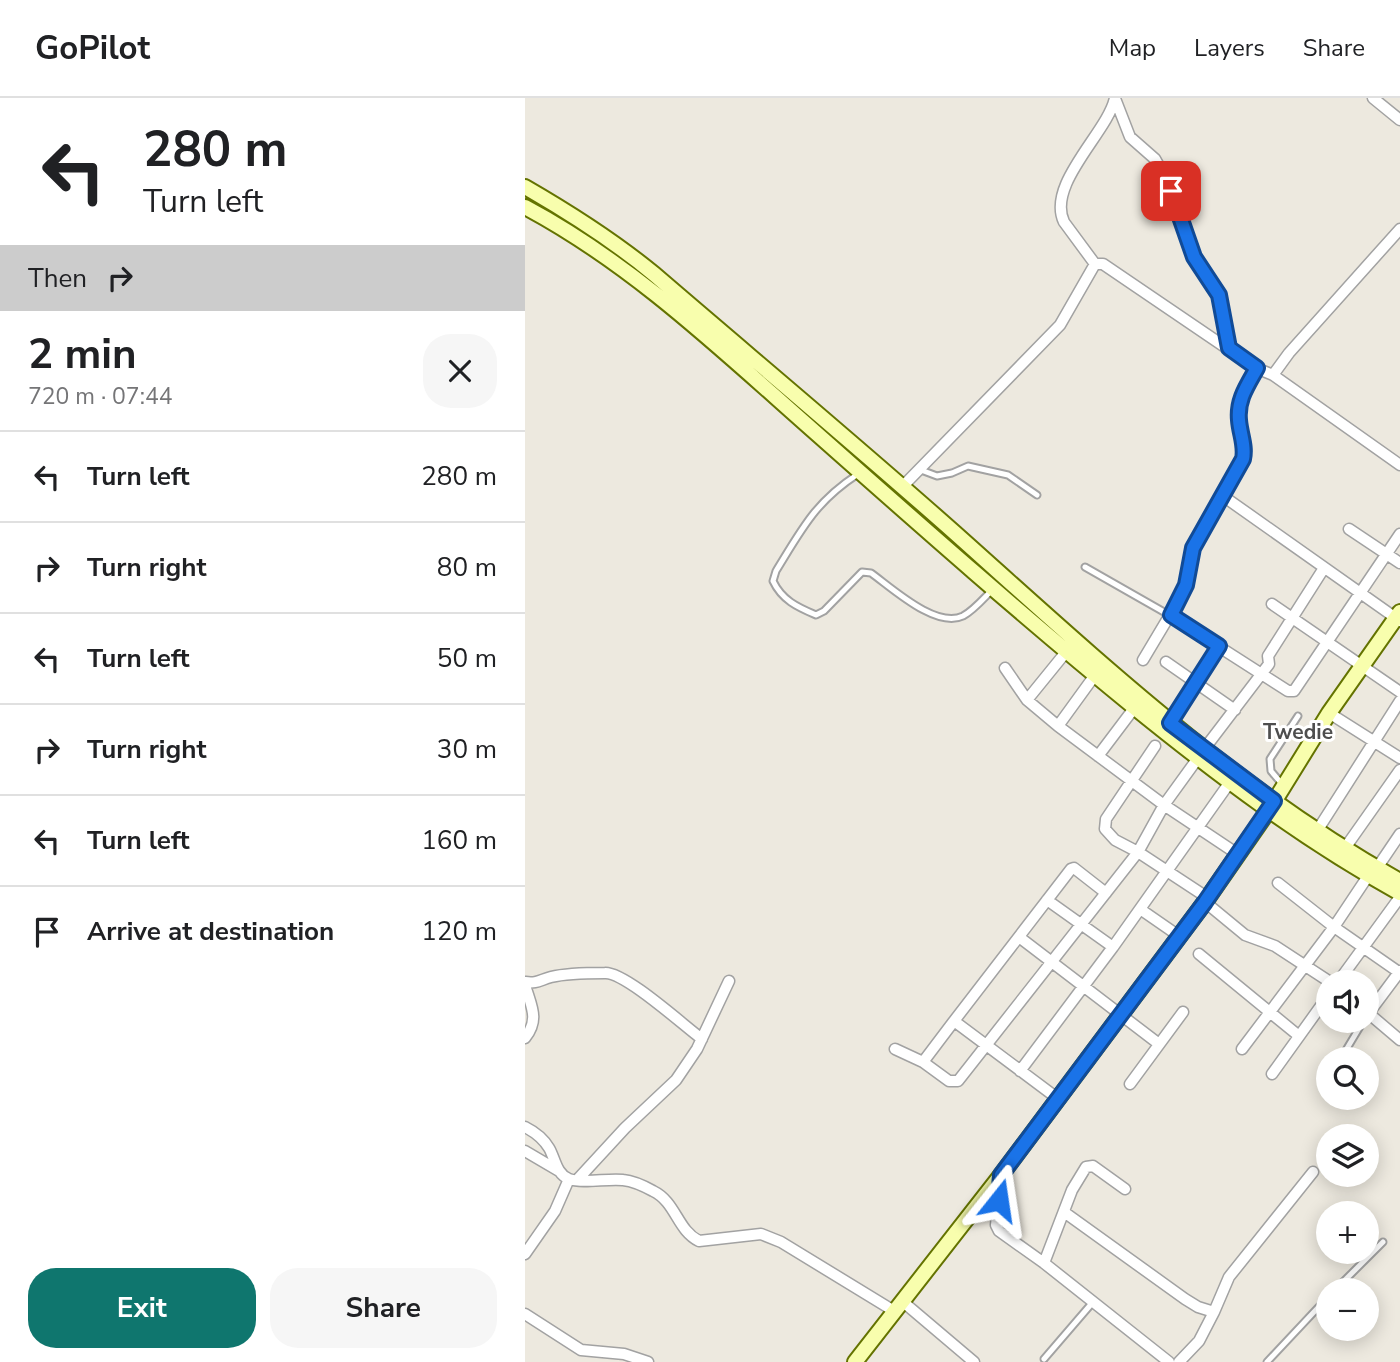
<!DOCTYPE html>
<meta charset="utf-8">
<style>
body{margin:0;font-family:"Nunito Sans",sans-serif;background:#f6f6f6;color:#202124;height:100vh;display:flex;flex-direction:column;font-size:26px;white-space:nowrap}
*{box-sizing:border-box;margin:0}
p{font-size:23px;color:#757577}
.icon{flex:none;width:38px;height:38px;fill:none;stroke:currentColor;stroke-width:2;stroke-linecap:round;stroke-linejoin:round}
.map{position:relative;flex:1;overflow:hidden}
.drawer{display:flex;flex-direction:column;background:#fff;width:525px}
.drawer>*{flex:none}
.top-card{background:#fff;color:#202124;overflow:hidden}
.controls{position:absolute;left:791px;top:872px;display:grid;gap:14px}
.controls a{display:grid;place-items:center;width:63px;height:63px;border-radius:50%;background:#fff;box-shadow:0 4px 18px #0003;font-size:35px}
.pin{position:absolute;display:grid;place-items:center;width:60px;height:60px;color:#fff;margin:-30px;border-radius:14px;box-shadow:0 4px 10px #0006}
.me{position:absolute;width:77px;margin:-38px;rotate:15deg;stroke-linejoin:round;filter:drop-shadow(0 0 5px #0008)}
.turn{display:flex;align-items:center;gap:24px;height:147px;padding:0 28px;font-size:32px}
.turn .icon{width:91px;height:91px;stroke-width:2.5}
.turn b{display:block;font-size:49px;line-height:60px}
.then{display:flex;align-items:center;height:66px;padding:0 28px;background:#0003;gap:14px;font-size:26px}
.round{display:grid;place-items:center;flex:none;width:74px;height:74px;border-radius:28px;background:#f6f6f6}
.overview{display:flex;align-items:center;justify-content:space-between;height:119px;padding:0 28px}
h1{font-size:42px;font-weight:700;line-height:52px}
.cta{display:flex;gap:14px;margin-top:auto;padding:14px 28px}
.cta a{flex:1;height:80px;border-radius:28px;background:#0f766e;color:#fff;font-size:28px;font-weight:700;line-height:80px;text-align:center}
.cta a+a{background:#f6f6f6;color:#202124}
ul{padding:0;list-style:none}
li{display:flex;align-items:center;gap:21px;height:91px;padding:0 28px;border-top:2px solid #e0e0e0}
li div{flex:1}
li b{display:block;font-size:26px}
li em{font-style:normal}
header{display:flex;align-items:center;gap:42px;box-sizing:border-box;height:98px;padding:0 35px;background:#fff;border-bottom:2px solid #e0e0e0}
header strong{font-size:33px}
nav{display:flex;gap:38px;margin-inline-start:auto;font-size:24px}
main{display:flex;flex:1;min-height:0}
.map>svg:first-child{display:block}
.lines{fill:none;stroke-linecap:round;stroke-linejoin:round}
.lane-casing{stroke:#a2a2a2;stroke-width:9}
.street-casing{stroke:#a2a2a2;stroke-width:13}
.secondary-casing{stroke:#647300;stroke-width:18}
.lane{stroke:#fff;stroke-width:5}
.street{stroke:#fff;stroke-width:10}
.secondary{stroke:#f8fead;stroke-width:14}
.route-casing{stroke:#114b97;stroke-width:18}
.route{stroke:#1a73e8;stroke-width:12}
.labels{text-anchor:middle;stroke-width:6;stroke-linejoin:round;paint-order:stroke}
.quarter-label{font-size:21px;font-weight:bold;fill:#4e4e4e;stroke:#fff}
</style>
<header>
<strong>GoPilot</strong>
<nav><a>Map</a><a>Layers</a><a>Share</a></nav>
</header>
<main>
<section class="drawer">
<div class="top-card">
<div class="turn"><svg class="icon" aria-label="left" viewBox="0 0 24 24"><path d="M17 20v-9H6M10 6l-5 5 5 5"/></svg><div><b>280 m</b>Turn left</div></div>
<div class="then">Then<svg class="icon" aria-label="right" viewBox="0 0 24 24"><path d="M7 20v-9h11M14 6l5 5-5 5"/></svg></div>
</div>
<div class="overview"><div><h1>2 min</h1><p>720 m · 07:44</p></div><a class="round"><svg class="icon" aria-label="close" viewBox="0 0 24 24"><path d="M6 6l12 12M18 6L6 18"/></svg></a></div>
<ul>
<li><svg class="icon" aria-label="left" viewBox="0 0 24 24"><path d="M17 20v-9H6M10 6l-5 5 5 5"/></svg><div><b>Turn left</b></div><em>280 m</em></li>
<li><svg class="icon" aria-label="right" viewBox="0 0 24 24"><path d="M7 20v-9h11M14 6l5 5-5 5"/></svg><div><b>Turn right</b></div><em>80 m</em></li>
<li><svg class="icon" aria-label="left" viewBox="0 0 24 24"><path d="M17 20v-9H6M10 6l-5 5 5 5"/></svg><div><b>Turn left</b></div><em>50 m</em></li>
<li><svg class="icon" aria-label="right" viewBox="0 0 24 24"><path d="M7 20v-9h11M14 6l5 5-5 5"/></svg><div><b>Turn right</b></div><em>30 m</em></li>
<li><svg class="icon" aria-label="left" viewBox="0 0 24 24"><path d="M17 20v-9H6M10 6l-5 5 5 5"/></svg><div><b>Turn left</b></div><em>160 m</em></li>
<li><svg class="icon" aria-label="arrive" viewBox="0 0 24 24"><path d="M6 21V4h12l-3 4 3 4H6"/></svg><div><b>Arrive at destination</b></div><em>120 m</em></li>
</ul>
<div class="cta"><a>Exit</a><a>Share</a></div>
</section>
<div class="map">
<svg width="875" height="1264" viewBox="0 0 875 1264">
<rect width="100%" height="100%" fill="#ede9df"/>
<g class="lines">
<defs>
<path id="lane" d="M396,372L412,378L427,375L443,368L483,377L512,397
M333,376C290,404 277,431 251,473L248,483C257,502 272,509 291,517L299,513L337,474L346,475C367,490 411,531 438,518C449,512 458,501 467,492
M560,469L646,518
M757,686L746,673L745,661L773,618
M818,957L839,922
M810,1192L858,1144
M519,1261L568,1204
M742,1264L803,1199"/>
<path id="street" d="M590,0C583,34 521,86 539,124L570,166H578L731,270L748,277L875,367
M848,0L875,22
M591,3L605,39L630,61L639,77L669,159L694,197L704,250
M748,277L764,255L875,131
M378,388L535,227L570,166
M698,398L875,523
M824,431L875,465
M747,506L875,594
M646,518L763,593H769L875,436
M618,562L658,495L668,450L718,361C721,348 715,336 714,322C712,302 722,288 731,270
M641,564L710,612
M480,570L502,602L533,628L639,707L714,757
M502,602L541,554
M804,615L875,660
M645,625L694,548
M533,628L570,577
M630,648L581,721L580,731L590,742L613,754L683,800
M680,650L744,566L743,558L799,470
M573,658L610,609
M792,733L875,603
M820,750L875,672
M852,770L875,736
M753,785L809,829L875,875
M522,802L588,849
M680,804L720,837L750,848L805,884
M615,811L654,838
M494,839L634,946
M674,856L774,938
M0,884C12,886 15,882 26,879C42,875 63,875 80,875C100,874 158,927 177,941
M813,884L875,799
M0,887C6,908 15,921 0,940
M842,914L875,942
M843,916L875,873
M370,951L398,964L424,983H433L613,754L639,707L673,660
M717,951L809,829L843,778
M398,964L429,923
M495,973L588,849L705,684
M747,976L803,898
M605,986L658,914
M532,1000L429,923L546,771L549,770L581,795
M0,1029C10,1034 18,1040 24,1050C30,1060 31,1076 44,1081C58,1086 83,1080 98,1082C108,1083 119,1088 128,1093C151,1104 152,1132 174,1143L236,1136L256,1144L369,1213
M0,1053L34,1073
M476,1079L471,1127L474,1133L519,1165L644,1264
M53,1081L100,1030L151,982L172,951L204,883
M539,1114L660,1201L673,1209L689,1214
M0,1156L30,1113L44,1081
M519,1165L547,1092L561,1069L568,1068L600,1091
M377,1203L449,1264
M0,1216L56,1252L99,1256L123,1264
M654,1264L674,1243L689,1214L704,1179L788,1074"/>
<path id="secondary" d="M0,89C45,115 88,142 129,176C229,262 331,347 430,435C570,560 709,691 875,783
M0,109C109,167 199,254 291,335C396,428 501,521 609,609C693,677 780,743 875,795
M330,1264L476,1077L680,804L744,712L804,615L875,514"/>
</defs>
<use href="#lane" class="lane-casing"/>
<use href="#street" class="street-casing"/>
<use href="#secondary" class="secondary-casing"/>
<use href="#lane" class="lane"/>
<use href="#street" class="street"/>
<use href="#secondary" class="secondary"/>
</g>
<g class="lines">
<defs>
<path id="route" d="M474,1102L476,1077L680,804L749,703L645,625L694,548L646,517L661,487L668,450L718,361C721,348 715,336 714,322C712,302 722,288 732,270L704,250L694,197L669,159L646,93"/>
</defs>
<use href="#route" class="route-casing"/>
<use href="#route" class="route"/>
</g>
<g class="labels">
<g class="quarter-label">
<text x="773" y="641">Twedie</text>
</g>
</g>
</svg>
<div class="controls">
<a><svg class="icon" aria-label="sound" viewBox="0 0 24 24"><path d="M4 9h4l5-4v14l-5-4H4zM17 9q2 3 0 6"/></svg></a>
<a><svg class="icon" aria-label="search" viewBox="0 0 24 24"><circle cx="10" cy="10" r="6"/><path d="M15 15l6 6"/></svg></a>
<a><svg class="icon" aria-label="layers" viewBox="0 0 24 24"><path d="M12 4l9 5-9 5-9-5zM3 14l9 5 9-5"/></svg></a>
<a>+</a>
<a>−</a>
</div>
<div class="pin" style="left:646px;top:93px;background:#d93025"><svg class="icon" aria-label="arrive" viewBox="0 0 24 24"><path d="M6 21V4h12l-3 4 3 4H6"/></svg></div>
<svg class="me" style="left:474px;top:1102px" viewBox="-20 -20 40 40"><path d="M0-17L14 15 0 8-14 15z" fill="#1a73e8" stroke="#fff" stroke-width="4"/></svg>
</div>
</main>
